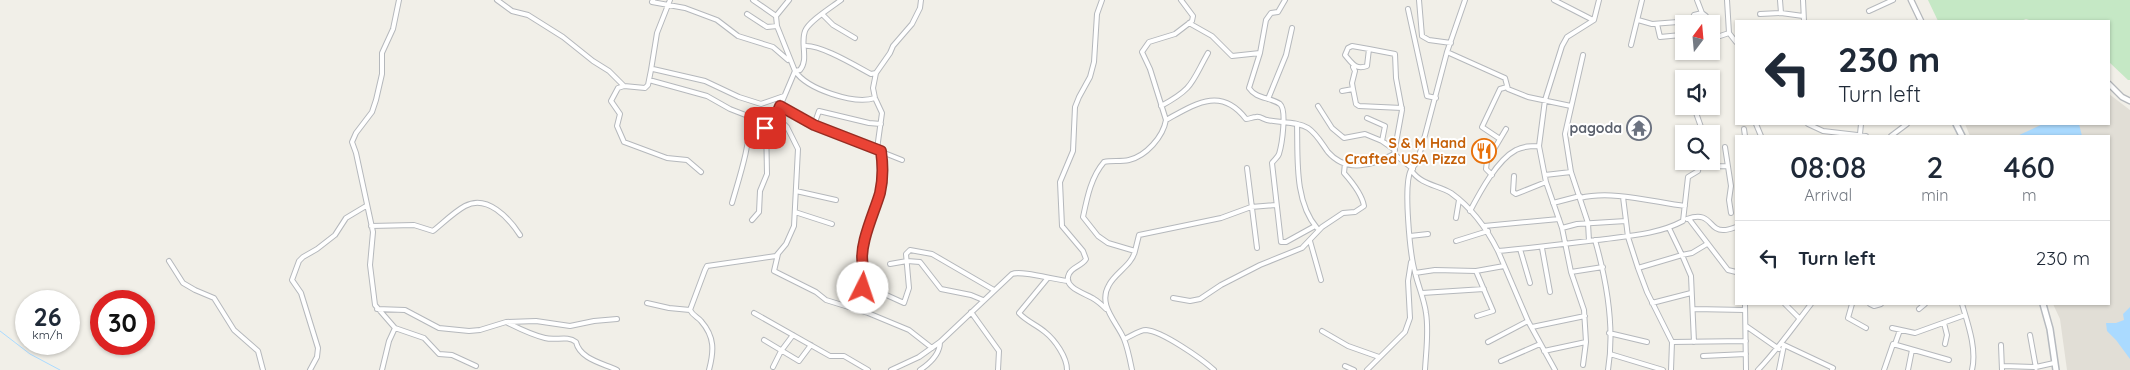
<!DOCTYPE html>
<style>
body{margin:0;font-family:Quicksand,sans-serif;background:#f6f6f7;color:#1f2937;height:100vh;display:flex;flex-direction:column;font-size:19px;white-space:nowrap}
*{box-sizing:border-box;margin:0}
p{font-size:16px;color:#747a83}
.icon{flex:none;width:28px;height:28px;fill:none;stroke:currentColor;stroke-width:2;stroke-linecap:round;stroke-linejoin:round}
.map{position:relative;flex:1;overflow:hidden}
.sheet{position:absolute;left:1735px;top:135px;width:375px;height:170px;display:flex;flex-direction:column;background:#fff;border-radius:0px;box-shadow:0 1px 4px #0004}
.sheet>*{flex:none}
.top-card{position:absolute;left:1735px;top:20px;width:375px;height:105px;border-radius:0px;box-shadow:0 1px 4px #0004;background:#fff;color:#1f2937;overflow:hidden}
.needle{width:32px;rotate:16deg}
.tools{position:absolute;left:1675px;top:15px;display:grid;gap:10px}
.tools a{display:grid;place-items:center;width:45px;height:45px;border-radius:0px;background:#fff;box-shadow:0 1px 4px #0004;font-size:25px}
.speed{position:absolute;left:15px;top:290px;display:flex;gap:10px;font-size:25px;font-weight:700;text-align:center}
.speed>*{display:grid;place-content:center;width:65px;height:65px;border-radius:50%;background:#fff;box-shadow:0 1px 4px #0004;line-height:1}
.speed small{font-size:12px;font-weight:400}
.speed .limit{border:8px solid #d22;background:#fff;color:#111}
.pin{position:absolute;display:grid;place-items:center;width:42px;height:42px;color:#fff;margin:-21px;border-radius:10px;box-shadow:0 2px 8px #0006}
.me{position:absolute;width:55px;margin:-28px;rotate:4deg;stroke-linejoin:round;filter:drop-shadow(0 0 4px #0008)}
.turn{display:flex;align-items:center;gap:18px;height:105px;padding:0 20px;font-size:22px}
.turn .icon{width:65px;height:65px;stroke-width:2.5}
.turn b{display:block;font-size:35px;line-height:42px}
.eta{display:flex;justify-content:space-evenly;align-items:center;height:85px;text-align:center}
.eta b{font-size:30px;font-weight:600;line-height:35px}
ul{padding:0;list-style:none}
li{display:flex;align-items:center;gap:15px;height:75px;padding:0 20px;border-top:1px solid #e0e1e3}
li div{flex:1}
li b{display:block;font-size:19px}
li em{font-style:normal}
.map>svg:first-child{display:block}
.education{fill:#e1ded6}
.green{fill:#c5e8c5}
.water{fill:#aadaff}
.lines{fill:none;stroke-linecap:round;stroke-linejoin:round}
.stream{stroke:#aadaff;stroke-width:1}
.minor-casing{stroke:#b5b8bc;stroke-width:6}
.tertiary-casing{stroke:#b5b8bc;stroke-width:7}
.secondary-casing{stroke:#b6babf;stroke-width:8}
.minor{stroke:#fff;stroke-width:4}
.tertiary{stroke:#fff;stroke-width:4.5}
.secondary{stroke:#fff;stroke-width:5}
.route-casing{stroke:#982c22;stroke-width:12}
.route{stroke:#ea4335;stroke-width:9}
.labels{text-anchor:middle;stroke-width:4;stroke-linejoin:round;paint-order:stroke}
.worship-label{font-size:14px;font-weight:bold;fill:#5b616d;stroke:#fff;text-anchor:end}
.food-label{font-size:14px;font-weight:bold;fill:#c56008;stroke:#fff;text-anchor:end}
</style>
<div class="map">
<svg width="2130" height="370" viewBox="0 0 2130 370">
<rect width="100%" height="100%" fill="#f1efe8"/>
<path class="education" d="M2109,94L2130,110V370H2067L2060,319L2053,304H2109V136H1970L1965,124H2109Z"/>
<path class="green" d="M1928,0H2130V80H2128L2109,62V21H2032L2026,19L2021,21H1938Z"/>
<path class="water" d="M2043,124H2079L2082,136H2017Z
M2130,307V359L2116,340L2107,331L2106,323H2116L2124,320L2123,314Z"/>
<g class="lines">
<path class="stream" d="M0,331L30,354L60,370"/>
<defs>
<path id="minor" d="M497,0L512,11L528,15L563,37L593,61L609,71L624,86
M653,0L652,2L685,8L717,20L738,36L773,47L788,60
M753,0L776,16
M789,0L776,16L777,26L795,71L800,70C809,59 800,44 805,31C809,21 832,7 841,0
M1102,0L1097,14L1094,62L1090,77L1079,97L1075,107L1073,151L1060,182L1062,226L1083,251L1086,259C1082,266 1072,267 1069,274C1062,288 1087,294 1094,299C1099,302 1103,306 1106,309
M1285,0L1278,12L1271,13L1266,20L1260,53L1249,88C1256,99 1270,97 1280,104C1287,110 1282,144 1279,154C1278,157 1275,159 1272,163L1281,242H1286L1315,226
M1419,0L1422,36L1429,40L1451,43
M1465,0L1447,52L1424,139L1417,162L1411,170C1421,185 1438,185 1451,193C1472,208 1487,229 1498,251C1531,248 1564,244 1597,240C1626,236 1657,235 1683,221L1688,177L1698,171L1700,161
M1554,0L1593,20
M1697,0L1702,13L1706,16L1707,24
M1727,0L1729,33L1736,42
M1780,0L1781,13
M1803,0L1804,21
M1408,9L1427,96L1436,98
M1869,11L1893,0
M747,14L767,27L777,26
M822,14L833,25L855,38
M1760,14L1781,13L1803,16
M1638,20L1652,24L1691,21L1694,15L1702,13
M1189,23L1212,36L1232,56L1260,53
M1657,24L1660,37L1681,35L1684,38
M1711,39L1729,33
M1631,45L1642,0
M804,46C820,44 856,66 871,74L876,73
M1369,49L1352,46L1348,48L1345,55C1352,63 1355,70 1367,66L1369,49L1395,54L1396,78L1402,110L1394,154
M1447,52L1505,78L1508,89L1528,97L1571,106
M1583,55L1565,134L1571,172L1588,223L1589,241
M1353,67L1355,71L1352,83L1353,89
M651,70L657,33L670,0
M649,80L707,96L730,109L766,123L772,124L776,116
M1342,91L1353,89L1356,104L1359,106L1402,108
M1268,99L1286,55L1292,28
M780,106L814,125L902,160
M1161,106C1194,88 1191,83 1208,53
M1318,106L1332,128L1344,138L1365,134L1382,141L1395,150
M1695,110L1701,127V134
M1367,118L1385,126L1382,141
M1166,120C1195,104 1221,86 1246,119C1250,119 1252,117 1256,117C1260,116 1263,119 1267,120C1280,123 1297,121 1308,128C1317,134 1322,144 1328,152C1347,174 1373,165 1394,154
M1297,124C1298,158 1294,201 1317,228
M1756,124L1761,136
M1808,124L1823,131L1866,136
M814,125L819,111L869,123L881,124
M1744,129L1745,136
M1860,134L1861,124
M1891,136L1907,124
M1500,139L1482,127L1500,89L1507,87
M1725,147L1731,186L1729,200L1731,213
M877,149L882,113L875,98L873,88L876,73L890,53L893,46L912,24L920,8L921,0
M1394,154L1413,169
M1699,167L1728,166
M1247,168L1257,248
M1411,170C1403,184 1410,255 1415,272C1418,286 1424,298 1426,313C1429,332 1426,351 1425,370
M701,172L687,160L667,158L624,142L617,126L620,114L611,101L618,88L624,86L645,88L648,85L651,70L653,69L705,81L739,97L761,104L784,96
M1492,175L1486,169L1487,161L1506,129
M1545,175L1571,172
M1514,176L1513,192L1516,194L1546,182
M796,191L836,200
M1623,197L1628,237L1638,268L1647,292L1672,342L1671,370
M1580,198C1612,190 1653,202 1685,206
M732,203C740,175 750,146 750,117
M1553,203L1580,196
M1470,211C1480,192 1497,160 1516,150C1523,146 1531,146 1539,146
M795,212L832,224
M1456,218L1459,200
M1687,219C1712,210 1708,231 1724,230C1728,230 1733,228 1736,227
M1689,219L1728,270L1736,272
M752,220L759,212L760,191L767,174L766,123
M371,226L414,225L433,231C443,223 454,212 465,206C487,194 509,218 520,235
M1484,226L1559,219
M1562,228L1577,224L1626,221
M1669,228L1682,255L1692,253L1707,244
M1410,236L1428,234
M1595,240C1607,282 1615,327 1608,370
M1310,241L1321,280
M1456,241L1488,231
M1542,248L1550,292
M1520,249L1530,283
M1135,251L1139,235L1221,218L1251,207L1276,205
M1498,251L1528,321L1555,370
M778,254L774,271L816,292L826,300L868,313L909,330L932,348
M169,261L183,283L195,290L214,298L234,330L258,351L263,370
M890,264L907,261L920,262L941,289L971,295L983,300
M1638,268L1682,255L1691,276L1694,342
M1476,271L1493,311L1477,316
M1571,272L1603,267
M1415,273L1435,270L1476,271L1504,266
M1047,279L1019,313C1026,321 1037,325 1045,332C1055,340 1067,357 1067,370
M863,289L882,293L904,303L909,288L906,254L910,250L932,254L994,290
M1422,293L1484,289
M1173,298L1190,301L1200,299L1221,285L1260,265L1302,248L1322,227L1343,213L1355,212L1364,206C1362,194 1352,182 1344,173L1345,163
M647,303L669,308L690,310
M1652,303L1691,293
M1745,304L1746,370
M1785,304L1799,318
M1852,304L1848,318L1866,328
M1870,304L1874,306L1881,304
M1962,304C1968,324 1977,349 1972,370
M851,308L855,298L869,282C869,273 862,266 863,256C865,220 888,189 881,151
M377,309L405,310L439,328L469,331L480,330L506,322L536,321L570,326L594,321L617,319
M1694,309L1745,310
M1919,309L1925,304
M971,312L999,351L998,370
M754,313L830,356H844L868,370
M508,323C520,329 532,335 545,338C556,341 567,335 576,342C580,359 602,363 617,370
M1944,323L1947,335L1945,344
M1746,326L1779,349
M1532,327L1585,316
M395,328L424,338L439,354L452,355L476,366
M1892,328L1915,333L1965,315
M1322,331L1348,346L1379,357
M1609,333L1647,342
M2030,335L2036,368
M1124,339C1130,337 1139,330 1146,330C1162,331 1202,359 1214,370
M764,340L799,361L811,345
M1488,342L1528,321
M1672,342L1746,341
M1782,344L1833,368L1832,370
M1895,344L1900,330
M2001,345L2002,370
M1544,351L1586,342
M1610,354L1663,370
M1703,356L1746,354
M1501,361L1540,344
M1583,365L1586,342L1584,310L1571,272L1562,228L1546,182L1539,146L1545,100L1562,46L1567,37L1594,20L1599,0
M1345,366L1354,370
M2003,366L2036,367L2054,363
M773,367L781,351L793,335
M310,370L317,357L318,348L301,293L292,280L299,261L303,257L317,249L335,235L346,218L366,206
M382,370L389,341L395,328L375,305L370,265L373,232L356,153L352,142L356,133L372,112L376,100L382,74V53L393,29L399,0
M709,370C714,351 715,337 701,321C698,317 693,316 690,310L705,270L707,266L776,256L786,244L794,226L798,149L787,127L776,116L795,71C807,89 854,105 875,98
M891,370L919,357L940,342L1012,274C1021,270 1055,280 1068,281
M920,370C929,364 940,354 940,342
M1132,370C1130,360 1128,349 1124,339C1117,322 1097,305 1109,285C1115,273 1132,265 1135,251L1108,243L1098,236L1083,217C1087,198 1091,177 1104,162C1112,160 1120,162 1129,160C1146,156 1163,137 1166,120L1150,69L1142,52L1149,42L1175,34L1192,21L1193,16L1181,0
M1367,370L1405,332L1410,318L1408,281L1411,262
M1758,370C1778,349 1794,326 1811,304
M1779,370L1784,345
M1884,370L1893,344L1949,360
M1908,370L1912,350"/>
<path id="tertiary" d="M1911,0L1921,21
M2109,84L2122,97L2130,101"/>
<path id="secondary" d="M1956,124L1962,136
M2043,304L2050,329L2056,370"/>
</defs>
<use href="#minor" class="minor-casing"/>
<use href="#tertiary" class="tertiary-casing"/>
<use href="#secondary" class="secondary-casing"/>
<use href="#minor" class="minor"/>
<use href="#tertiary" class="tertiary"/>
<use href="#secondary" class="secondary"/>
</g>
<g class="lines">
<defs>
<path id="route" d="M765,128L766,123H773L780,106L814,125L881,151C883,165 883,180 880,193C875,211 858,246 863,265C865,270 868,274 869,279L863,288"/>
</defs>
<use href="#route" class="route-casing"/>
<use href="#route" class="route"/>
</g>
<defs>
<symbol id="temple-ring" viewBox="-11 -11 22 22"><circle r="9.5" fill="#fff" stroke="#6b7280" stroke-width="1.5"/><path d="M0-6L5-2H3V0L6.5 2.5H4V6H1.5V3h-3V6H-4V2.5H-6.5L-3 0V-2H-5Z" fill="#6b7280"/></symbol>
<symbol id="restaurant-ring" viewBox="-11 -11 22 22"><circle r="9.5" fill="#fff" stroke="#e8710a" stroke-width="1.5"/><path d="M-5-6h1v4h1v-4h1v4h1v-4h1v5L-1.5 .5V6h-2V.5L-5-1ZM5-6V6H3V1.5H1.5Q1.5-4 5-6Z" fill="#e8710a"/></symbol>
</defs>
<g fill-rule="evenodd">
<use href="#temple-ring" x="1625" y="114" width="28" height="28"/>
<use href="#restaurant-ring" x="1470" y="137" width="28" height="28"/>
</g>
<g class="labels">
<g class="worship-label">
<text x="1622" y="133">pagoda</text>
</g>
<g class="food-label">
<text x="1466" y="148">S &amp; M Hand<tspan x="1466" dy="16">Crafted USA Pizza</tspan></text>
</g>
</g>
</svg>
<div class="tools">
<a><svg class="needle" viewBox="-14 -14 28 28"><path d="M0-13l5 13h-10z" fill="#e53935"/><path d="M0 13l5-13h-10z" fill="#747a83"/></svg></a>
<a><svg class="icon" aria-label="sound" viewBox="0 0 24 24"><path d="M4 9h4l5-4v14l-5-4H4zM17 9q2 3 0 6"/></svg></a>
<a><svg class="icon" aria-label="search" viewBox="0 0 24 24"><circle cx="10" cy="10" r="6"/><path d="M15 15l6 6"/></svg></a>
</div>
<div class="speed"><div>26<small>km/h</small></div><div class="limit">30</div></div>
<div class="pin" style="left:765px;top:128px;background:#d93025"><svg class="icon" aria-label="arrive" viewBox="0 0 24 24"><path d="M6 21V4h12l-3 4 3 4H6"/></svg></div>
<svg class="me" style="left:863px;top:288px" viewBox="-20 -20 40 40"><circle r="19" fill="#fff"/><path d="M0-13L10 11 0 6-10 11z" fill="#ea4335"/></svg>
<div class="top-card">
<div class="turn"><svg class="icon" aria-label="left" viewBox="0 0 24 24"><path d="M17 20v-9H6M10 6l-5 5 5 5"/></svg><div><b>230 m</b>Turn left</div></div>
</div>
<section class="sheet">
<div class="eta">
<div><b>08:08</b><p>Arrival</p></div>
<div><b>2</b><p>min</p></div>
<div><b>460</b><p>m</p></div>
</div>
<ul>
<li><svg class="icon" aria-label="left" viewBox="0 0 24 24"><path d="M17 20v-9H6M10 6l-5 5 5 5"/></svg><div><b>Turn left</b></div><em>230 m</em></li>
</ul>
</section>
</div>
